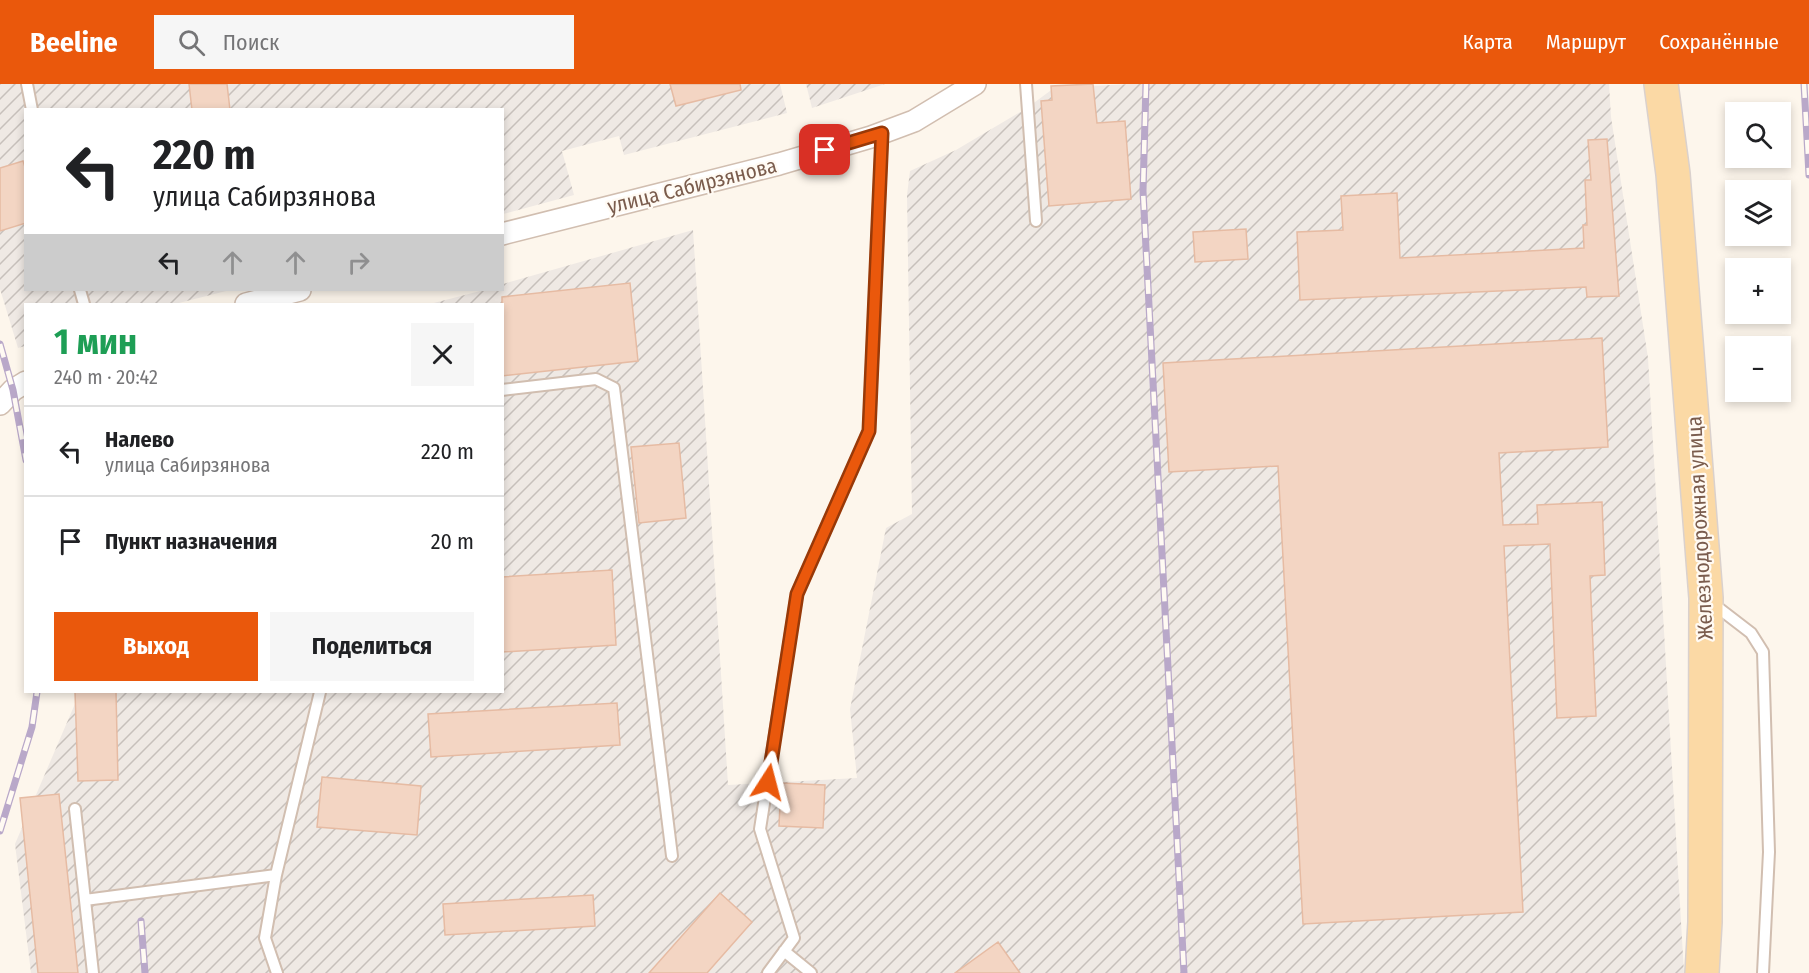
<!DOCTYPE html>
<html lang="ru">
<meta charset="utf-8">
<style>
body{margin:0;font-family:"Fira Sans Condensed",sans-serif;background:#f6f6f6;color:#202124;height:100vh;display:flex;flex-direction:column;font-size:22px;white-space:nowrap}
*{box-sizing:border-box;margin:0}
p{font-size:20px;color:#757577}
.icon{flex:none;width:33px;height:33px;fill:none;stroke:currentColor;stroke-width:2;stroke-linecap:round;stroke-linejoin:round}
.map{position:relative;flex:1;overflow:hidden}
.sheet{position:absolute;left:24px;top:219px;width:480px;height:390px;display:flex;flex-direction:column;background:#fff;border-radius:0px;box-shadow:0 3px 9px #0003}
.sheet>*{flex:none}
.hud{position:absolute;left:24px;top:24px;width:480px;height:183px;border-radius:0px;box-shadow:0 3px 9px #0003;background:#fff;color:#202124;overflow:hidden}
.fabs{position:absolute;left:1725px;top:18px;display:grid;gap:12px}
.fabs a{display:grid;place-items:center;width:66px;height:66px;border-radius:0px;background:#fff;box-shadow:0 3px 9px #0003;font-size:30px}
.pin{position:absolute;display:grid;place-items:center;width:51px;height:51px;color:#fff;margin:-26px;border-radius:12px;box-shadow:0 3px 9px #0006}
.me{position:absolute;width:66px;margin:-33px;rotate:9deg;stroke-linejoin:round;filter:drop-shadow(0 0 4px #0008)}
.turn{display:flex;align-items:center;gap:21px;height:126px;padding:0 30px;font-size:27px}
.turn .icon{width:78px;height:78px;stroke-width:2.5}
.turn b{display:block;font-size:42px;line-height:51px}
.lanes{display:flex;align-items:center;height:57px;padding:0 30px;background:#0003;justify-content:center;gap:30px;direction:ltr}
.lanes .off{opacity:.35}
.round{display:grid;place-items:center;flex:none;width:63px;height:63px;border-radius:0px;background:#f6f6f6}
.headline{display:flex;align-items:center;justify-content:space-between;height:102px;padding:0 30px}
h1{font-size:36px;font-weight:700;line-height:45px;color:#1e9e55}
.action{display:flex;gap:12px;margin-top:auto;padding:12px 30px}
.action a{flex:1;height:69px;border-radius:0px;background:#ea580c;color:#fff;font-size:24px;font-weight:700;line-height:69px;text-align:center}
.action a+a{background:#f6f6f6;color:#202124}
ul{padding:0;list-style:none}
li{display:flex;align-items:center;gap:18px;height:90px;padding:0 30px;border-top:2px solid #e0e0e0}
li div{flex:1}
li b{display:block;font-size:22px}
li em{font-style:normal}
header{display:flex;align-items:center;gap:36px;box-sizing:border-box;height:84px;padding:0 30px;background:#ea580c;color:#fff}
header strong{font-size:28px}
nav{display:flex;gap:33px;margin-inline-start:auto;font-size:21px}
.search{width:420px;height:54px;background:#f6f6f6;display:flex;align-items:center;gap:15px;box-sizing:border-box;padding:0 21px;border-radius:0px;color:#757577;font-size:22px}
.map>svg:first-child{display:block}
.industrial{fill:url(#industrial-furrows)}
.building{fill:#f3d5c3;stroke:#e6bba3;stroke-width:1.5}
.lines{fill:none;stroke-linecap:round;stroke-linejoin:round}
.lane-casing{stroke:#d1beb0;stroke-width:14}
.street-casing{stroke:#d1beb0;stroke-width:24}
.primary-casing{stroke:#dad1cd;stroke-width:36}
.lane{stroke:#fff;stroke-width:10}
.street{stroke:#fff;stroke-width:21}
.primary{stroke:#fbd9a5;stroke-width:33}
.rail-casing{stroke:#b9a8c9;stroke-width:7}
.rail{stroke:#fffaf3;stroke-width:4.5;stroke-dasharray:14;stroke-linecap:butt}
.route-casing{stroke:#983908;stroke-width:15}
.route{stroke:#ea580c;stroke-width:10}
.labels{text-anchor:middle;stroke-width:4.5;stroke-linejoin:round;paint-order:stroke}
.street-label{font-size:21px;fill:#7a5c4d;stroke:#fffaf3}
</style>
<header>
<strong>Beeline</strong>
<div class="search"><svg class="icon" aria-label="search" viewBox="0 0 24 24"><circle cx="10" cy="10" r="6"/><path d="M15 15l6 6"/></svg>Поиск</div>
<nav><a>Карта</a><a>Маршрут</a><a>Сохранённые</a></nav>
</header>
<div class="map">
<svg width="1809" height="889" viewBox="0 0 1809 889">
<defs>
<pattern id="industrial-furrows" width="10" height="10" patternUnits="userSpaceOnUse" patternTransform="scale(1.5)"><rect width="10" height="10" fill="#efe9e4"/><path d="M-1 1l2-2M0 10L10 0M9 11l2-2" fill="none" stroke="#c7c0bb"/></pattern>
</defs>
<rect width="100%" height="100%" fill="#fdf6ec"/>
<path class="industrial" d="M0,0H780L787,29L624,71L619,52L562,67L574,111L503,130L502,26H26V206H230L175,220H26L25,262L18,264L0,205Z
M806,0H885L812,24Z
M1131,0H1609L1611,33L1648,274L1684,889H31L15,760L80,608H502V220H430L484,206H502L503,200L693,146L728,701L857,694L850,625L886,444L912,430L907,111L910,87L956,66L1027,24L1054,4Z"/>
<path class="building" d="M189,0H227L230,26H192Z
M670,0H740L741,6L676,22Z
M1093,0L1097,39L1125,37L1131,115L1049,122L1041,17L1052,16L1051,2Z
M1607,55L1619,212L1587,213L1586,203L1300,216L1297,148L1343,146L1341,112L1397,109L1400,174L1584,164L1583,141H1587L1585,96H1591L1588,56Z
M23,77L26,86V139L0,147V84Z
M1246,145L1248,175L1195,178L1193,148Z
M630,199L638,277L502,292V213Z
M1602,254L1608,363L1499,369L1503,441L1538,440L1537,421L1602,418L1605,491L1590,492L1596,632L1557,634L1550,460L1504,462L1523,828L1303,840L1278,382L1169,388L1163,279Z
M679,359L686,434L639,439L631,363Z
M612,486L616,561L502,568V493Z
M75,608H116L118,696L78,697Z
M617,619L620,661L431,673L428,630Z
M322,693L421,702L417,751L317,743Z
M781,699L825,701L823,744L779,742Z
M59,710L78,889H38L20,714Z
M720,809L752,838L707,889H649Z
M593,811L595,842L445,851L443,820Z
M998,858L1020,889H955Z"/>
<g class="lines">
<defs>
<path id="lane" d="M27,0L32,26
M1026,0L1036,137
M80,206L84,220
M502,306L596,295L614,304L672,772
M1712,519L1751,549L1763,568L1769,768L1763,889
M75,725L93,889
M85,816L276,791
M784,867L811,889
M277,889L265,854L276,791L320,608
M768,889L794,854L760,745L797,510L869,347L882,49"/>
<path id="street" d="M502,150L779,80L871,53L914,37L975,0
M246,220L300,206
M0,320L13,306L26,298"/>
<path id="primary" d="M1661,0L1673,90L1706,514L1705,838L1702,889"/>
</defs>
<use href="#lane" class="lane-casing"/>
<use href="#street" class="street-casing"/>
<use href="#primary" class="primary-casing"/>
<use href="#lane" class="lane"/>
<use href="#street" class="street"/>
<use href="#primary" class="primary"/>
<defs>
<path id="rail" d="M1146,0L1143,107L1184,889
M1804,0L1809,91
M0,260L13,306L26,376
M0,747L32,643L37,608
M141,837L145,889"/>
</defs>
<use href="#rail" class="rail-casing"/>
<use href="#rail" class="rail"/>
</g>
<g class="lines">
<defs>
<path id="route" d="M768,698L797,510L869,347L882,49L825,66"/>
</defs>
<use href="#route" class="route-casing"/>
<use href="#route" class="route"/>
</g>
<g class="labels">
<g class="street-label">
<text transform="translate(692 102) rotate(-14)" y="7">улица Сабирзянова</text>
<text transform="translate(1700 444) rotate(-93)" y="7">Железнодорожная улица</text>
</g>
</g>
</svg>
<div class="fabs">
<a><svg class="icon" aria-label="search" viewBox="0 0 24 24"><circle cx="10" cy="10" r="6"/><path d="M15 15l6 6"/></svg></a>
<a><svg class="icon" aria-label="layers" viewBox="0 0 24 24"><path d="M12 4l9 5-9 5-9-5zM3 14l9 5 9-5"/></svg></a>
<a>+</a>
<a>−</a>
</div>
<div class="pin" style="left:825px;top:66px;background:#d93025"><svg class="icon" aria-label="arrive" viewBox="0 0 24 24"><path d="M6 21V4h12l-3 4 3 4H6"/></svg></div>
<svg class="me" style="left:768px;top:698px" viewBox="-20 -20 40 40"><path d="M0-17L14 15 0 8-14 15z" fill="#ea580c" stroke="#fff" stroke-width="4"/></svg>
<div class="hud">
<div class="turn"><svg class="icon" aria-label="left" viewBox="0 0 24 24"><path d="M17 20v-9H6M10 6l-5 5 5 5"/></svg><div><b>220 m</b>улица Сабирзянова</div></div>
<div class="lanes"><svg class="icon" aria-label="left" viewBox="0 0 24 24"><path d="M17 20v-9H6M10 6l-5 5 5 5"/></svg><svg class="icon off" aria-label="ahead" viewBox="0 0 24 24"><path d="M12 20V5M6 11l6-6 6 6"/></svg><svg class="icon off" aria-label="ahead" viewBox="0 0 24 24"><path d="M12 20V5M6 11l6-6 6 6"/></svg><svg class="icon off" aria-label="right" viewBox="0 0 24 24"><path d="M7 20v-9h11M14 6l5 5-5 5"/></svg></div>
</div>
<section class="sheet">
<div class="headline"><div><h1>1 мин</h1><p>240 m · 20:42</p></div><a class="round"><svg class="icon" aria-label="close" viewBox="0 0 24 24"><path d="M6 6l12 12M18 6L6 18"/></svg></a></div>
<ul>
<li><svg class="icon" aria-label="left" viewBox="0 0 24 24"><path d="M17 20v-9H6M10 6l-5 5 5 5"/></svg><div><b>Налево</b><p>улица Сабирзянова</p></div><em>220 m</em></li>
<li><svg class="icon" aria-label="arrive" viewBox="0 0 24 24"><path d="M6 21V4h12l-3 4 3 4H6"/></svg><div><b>Пункт назначения</b></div><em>20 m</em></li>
</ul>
<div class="action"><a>Выход</a><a>Поделиться</a></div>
</section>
</div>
